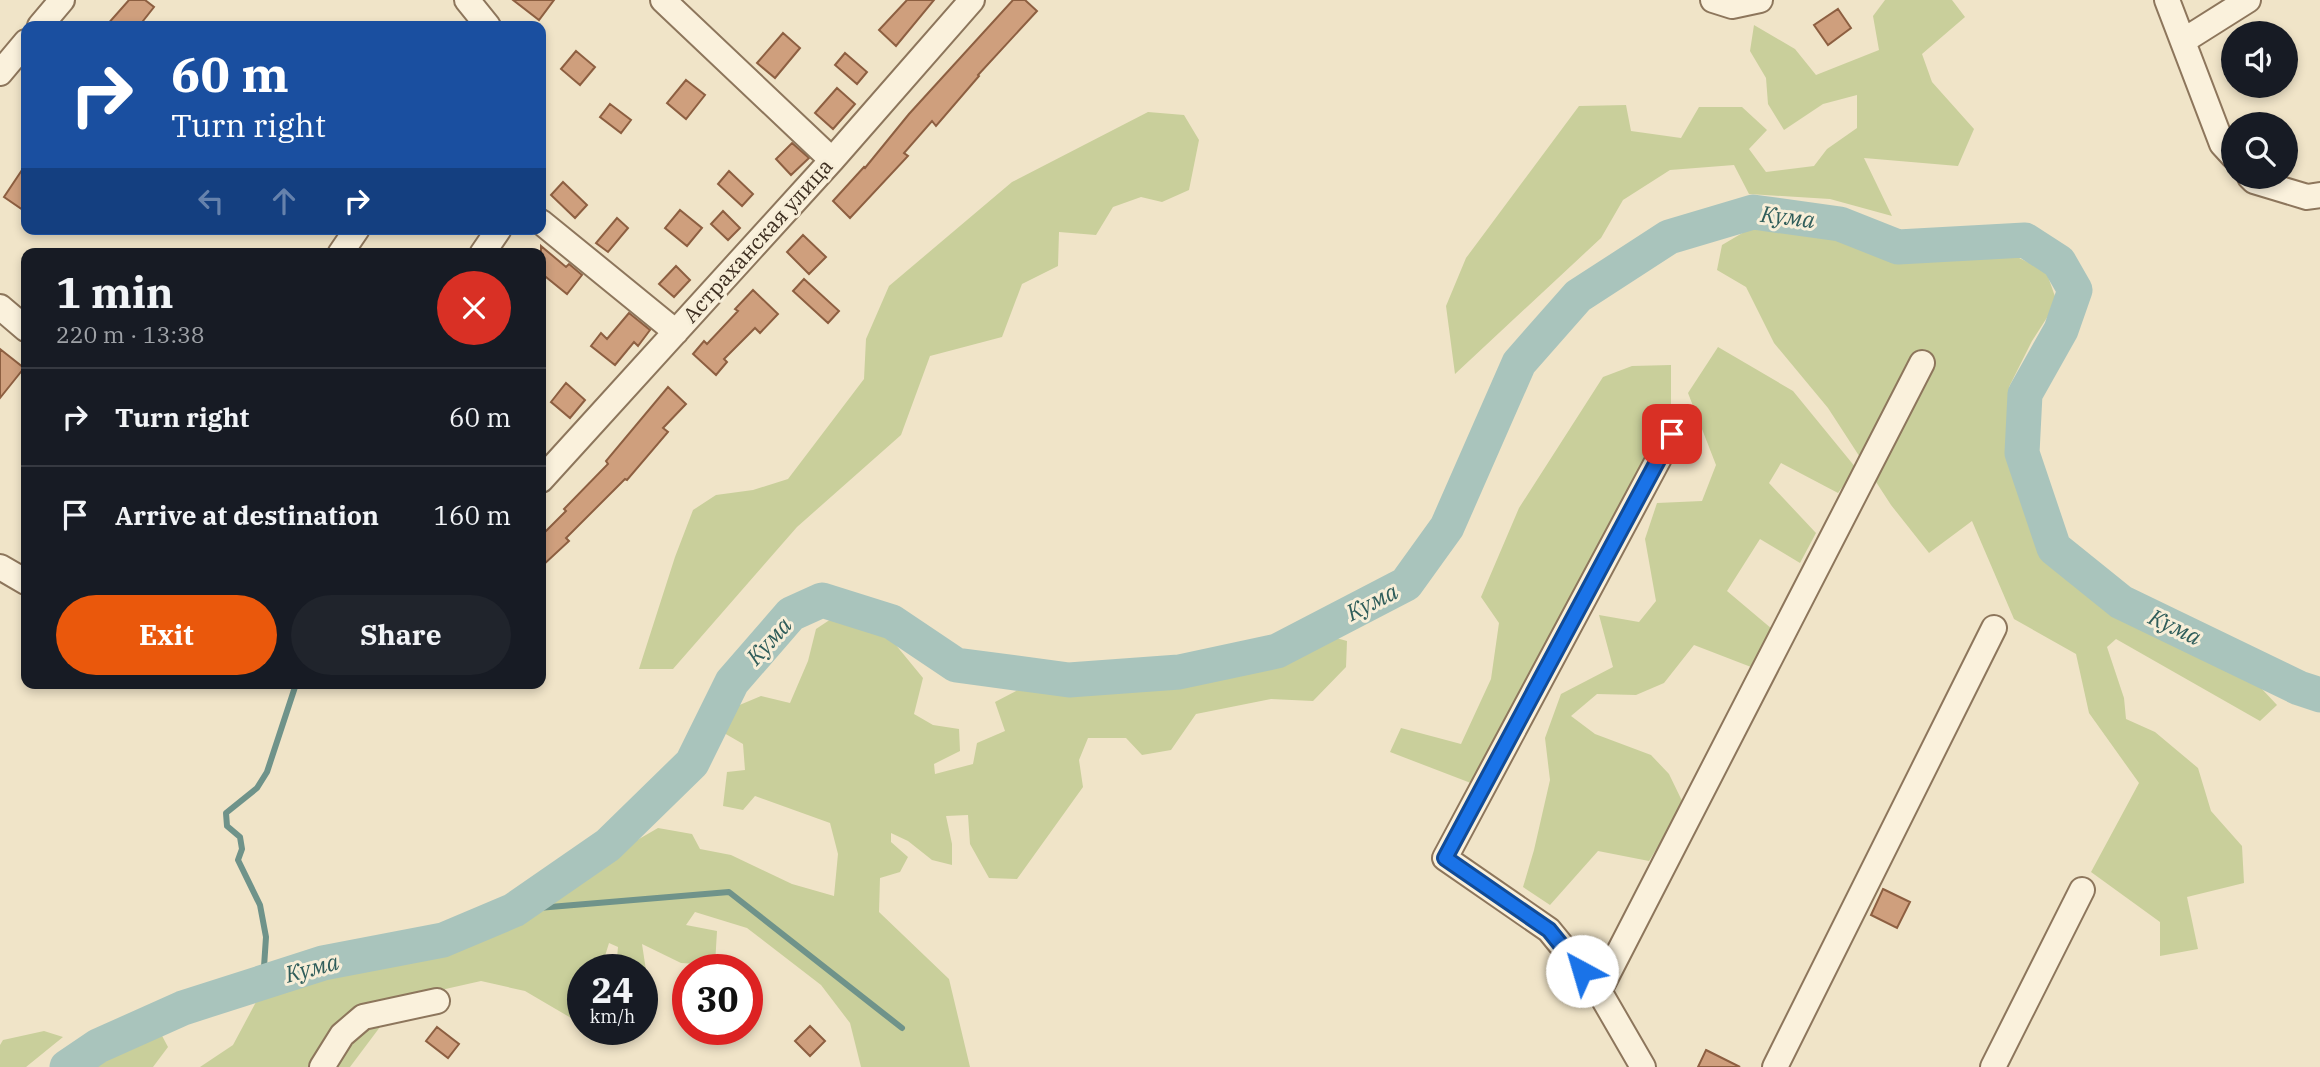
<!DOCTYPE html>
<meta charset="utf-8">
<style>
body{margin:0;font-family:"IBM Plex Serif",serif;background:#20242c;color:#f1f3f6;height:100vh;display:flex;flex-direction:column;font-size:26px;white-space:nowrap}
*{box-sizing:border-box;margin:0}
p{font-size:23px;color:#9ea1a6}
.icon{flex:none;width:38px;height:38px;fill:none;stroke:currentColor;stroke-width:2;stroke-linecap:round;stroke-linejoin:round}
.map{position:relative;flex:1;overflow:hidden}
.drawer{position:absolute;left:21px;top:248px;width:525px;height:441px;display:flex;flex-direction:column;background:#171b24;border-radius:14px;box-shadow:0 4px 10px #0003}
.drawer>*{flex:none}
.hud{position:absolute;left:21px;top:21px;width:525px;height:214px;border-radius:14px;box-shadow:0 4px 10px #0003;background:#1a4fa0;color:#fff;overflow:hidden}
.fabs{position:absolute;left:2221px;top:21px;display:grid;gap:14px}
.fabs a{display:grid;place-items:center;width:77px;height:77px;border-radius:50%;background:#171b24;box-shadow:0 4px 10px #0003;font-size:35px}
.speed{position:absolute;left:567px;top:954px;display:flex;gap:14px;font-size:35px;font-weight:700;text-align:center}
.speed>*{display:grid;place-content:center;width:91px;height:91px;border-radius:50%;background:#171b24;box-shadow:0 4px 10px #0003;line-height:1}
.speed small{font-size:18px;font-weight:400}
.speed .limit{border:10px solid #d22;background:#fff;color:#111}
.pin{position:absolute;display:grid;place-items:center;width:60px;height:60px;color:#fff;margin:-30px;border-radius:14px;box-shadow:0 4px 10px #0006}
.me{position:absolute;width:77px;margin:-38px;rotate:321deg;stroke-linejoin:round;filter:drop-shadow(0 0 5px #0008)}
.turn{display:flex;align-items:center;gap:24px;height:147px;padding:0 35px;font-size:32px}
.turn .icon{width:91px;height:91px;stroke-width:2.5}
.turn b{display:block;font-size:49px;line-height:60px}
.lanes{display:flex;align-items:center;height:66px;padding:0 35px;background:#0003;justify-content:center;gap:35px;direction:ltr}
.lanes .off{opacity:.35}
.round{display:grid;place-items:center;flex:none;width:74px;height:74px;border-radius:37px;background:#20242c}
.overview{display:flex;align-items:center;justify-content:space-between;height:119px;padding:0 35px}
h1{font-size:42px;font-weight:700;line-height:52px}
.primary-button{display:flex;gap:14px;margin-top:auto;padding:14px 35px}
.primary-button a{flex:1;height:80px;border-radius:42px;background:#ea580c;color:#fff;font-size:28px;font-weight:700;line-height:80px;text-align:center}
.primary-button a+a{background:#20242c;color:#f1f3f6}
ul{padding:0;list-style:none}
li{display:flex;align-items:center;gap:21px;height:98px;padding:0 35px;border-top:2px solid #363941}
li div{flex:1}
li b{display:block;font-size:26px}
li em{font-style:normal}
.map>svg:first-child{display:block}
.green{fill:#c9cf9b}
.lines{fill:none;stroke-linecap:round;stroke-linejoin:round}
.stream{stroke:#6f938a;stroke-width:6}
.river{stroke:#a9c4bc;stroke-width:35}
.building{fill:#cf9f7d;stroke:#8d5f41;stroke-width:2}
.minor-casing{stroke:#8d765c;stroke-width:28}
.minor{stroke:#faf1dc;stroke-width:24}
.route-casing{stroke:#114b97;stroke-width:18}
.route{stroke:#1a73e8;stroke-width:12}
.labels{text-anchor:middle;stroke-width:6;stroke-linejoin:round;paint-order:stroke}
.street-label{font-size:21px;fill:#3d2e20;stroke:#f7eed8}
.water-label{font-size:23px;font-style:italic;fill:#2f5d5a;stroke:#f7eed8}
</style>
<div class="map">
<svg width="2320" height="1067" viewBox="0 0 2320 1067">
<rect width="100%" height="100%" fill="#f0e4c8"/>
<path class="green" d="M1885,0H1952L1965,17L1922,54L1932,82L1974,129L1958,166L1864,158L1892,216L1830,199L1749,194L1734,165L1670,170L1623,200L1601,238L1455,374L1446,306L1466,258L1579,106L1626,105L1631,131L1681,138L1699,107H1742L1767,130L1749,149L1766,172L1814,166L1827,149L1857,128V95L1823,104L1784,130L1768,104L1766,78L1750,51L1754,25L1795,49L1816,75L1879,50L1873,16Z
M1148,112L1184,115L1199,140L1189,190L1162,202L1141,197L1113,207L1096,235L1059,232L1058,266L1022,284L1002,337L930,356L901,435L797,527L673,669H639L675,557L693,510L716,495L753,490L788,479L864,379L866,339L889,286L1012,182Z
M1756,225L1845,240L1889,261L2009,253L2046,271L2057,302L2032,341L2009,387L2007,447L2045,556L2120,616L2261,688L2277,705L2260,721L2116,639L2107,647L2124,698L2126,719L2155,732L2198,768L2211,811L2242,846L2244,883L2187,897L2198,949L2160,956V922L2091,872L2139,783L2089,713L2076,654L2014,619L1972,521L1929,553L1891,505L1828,408L1774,343L1746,287L1717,270L1722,245Z
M1718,347L1793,391L1856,468L1838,493L1781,463L1769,483L1816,533L1800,563L1760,539L1727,591L1772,629L1751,667L1694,645L1664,683L1636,695L1597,694L1571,716L1595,734L1651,755L1669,774L1684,805L1649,861L1598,851L1550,905L1523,887L1534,850L1550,780L1545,738L1561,694L1613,667L1599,615L1639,622L1656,601L1645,539L1657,503L1702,501L1716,465L1688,393Z
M1671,365V420L1476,785L1390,752L1401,728L1461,744L1491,679L1499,623L1481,597L1519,508L1603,377L1632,366Z
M831,619L886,633L923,678L914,714L933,725L959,729L960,751L934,764L935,774L973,764L977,743L1005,731L995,702L1018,690L1065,691L1179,686L1269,668L1329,636L1347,641L1346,667L1313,701L1271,699L1196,714L1171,750L1142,755L1126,738H1088L1079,760L1083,787L1017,879L989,878L970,844L968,815L946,816L952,844V865L932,860L908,841L891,833V842L908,857L900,872L880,878L879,912L949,979L970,1067H861L850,1023L821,985L747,928L695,912L686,925L717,931L715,965L681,963L642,944L647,977L642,985V970L616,969L618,947L609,943L601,969L583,970V1025L525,991L481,981L401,999L350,1067H200L233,1045L256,1002L321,978L448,950L514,920L586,880L620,850L658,828L692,834L700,849L731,855L792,884L834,896L838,854L830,823L755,796L743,810L723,806L727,772L745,770L743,744L724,733L730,709L761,696L790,703L808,661L816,629Z
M44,1031L63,1037L26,1067H0V1045L3,1040Z
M160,1032L168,1047L153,1067H88L137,1033Z"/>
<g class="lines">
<path class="stream" d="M514,910L729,892L902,1028
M263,982L266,937L260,905L238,860L242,849L240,837L227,826L226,813L257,788L267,772L296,684"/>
<path class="river" d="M67,1067L98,1046L183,1008L323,963L443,940L514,910L608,845L692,763L732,682L791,614L822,600L892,622L956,665L1069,680L1179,672L1277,651L1406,584L1447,527L1519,363L1578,296L1669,237L1753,212L1840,224L1898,247L2025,240L2059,262L2075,290L2061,330L2025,394L2022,453L2054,548L2121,602L2299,688L2320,695"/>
</g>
<path class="building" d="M129,0H145L154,7L139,26H106Z
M513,0H554L539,20Z
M907,0H934L896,46L879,30Z
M1013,0H1025L1037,11L978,75L979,76L936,126L932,121L904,153L908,156L850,218L833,201L864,167L865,168L909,114Z
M1838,9L1851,28L1828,45L1814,25Z
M783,33L800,48L775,78L757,63Z
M576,51L595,67L580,85L561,69Z
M845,53L867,72L857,84L835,65Z
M686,80L705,95L686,119L667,103Z
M837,88L855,104L833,129L815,113Z
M610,104L631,120L621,133L600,117Z
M792,143L809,158L791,175L776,159Z
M26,164V212L4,197Z
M729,171L753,194L742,206L718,184Z
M563,182L587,205L575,218L551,195Z
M680,210L702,228L687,246L665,228Z
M723,211L740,228L728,240L711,224Z
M617,218L628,228L608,252L596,243Z
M803,235L826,257L809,274L787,252Z
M541,246L566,267L569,264L582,275L567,294L541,273Z
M676,266L690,280L674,297L659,284Z
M804,279L839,311L828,323L793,291Z
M753,290L778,314L760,333L755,328L724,359L727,362L716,375L693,354L704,341L707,344L738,311L735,309Z
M629,313L650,330L638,346L634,342L615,365L591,346L601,333L607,339Z
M0,349L24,368L0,398Z
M566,383L585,400L570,418L551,402Z
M668,387L686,404L663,428L668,432L627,480L625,479L566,538L569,541L541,567V536L566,511L564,509L608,464L606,461Z
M1883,889L1910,902L1897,928L1871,915Z
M810,1026L825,1041L810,1056L795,1041Z
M437,1027L459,1044L448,1058L426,1041Z
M1706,1050L1740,1067H1698Z"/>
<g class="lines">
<defs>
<path id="minor" d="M467,0L488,26
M663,0L832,160
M1713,0L1732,6L1760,0
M2167,0L2222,144L2233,156
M40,26L62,0
M2183,41L2248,0
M0,73L26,42
M2250,177L2254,181L2307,197L2320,195
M541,222L676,332
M340,254L357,229
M482,254L499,229
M0,307L26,329
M541,480L832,160L972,0
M0,567L26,582
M1599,991L1549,930L1445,858L1672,434
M322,1067L342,1035L363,1017L437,1001
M1643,1067L1599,991L1922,363
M1775,1067L1994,628
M1993,1067L2082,890"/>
</defs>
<use href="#minor" class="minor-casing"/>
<use href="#minor" class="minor"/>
</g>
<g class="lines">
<defs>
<path id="route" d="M1582,971L1549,930L1445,858L1672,434"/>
</defs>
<use href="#route" class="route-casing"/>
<use href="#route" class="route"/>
</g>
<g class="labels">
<g class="street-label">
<text transform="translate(758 241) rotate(-48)" y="7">Астраханская улица</text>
</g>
<g class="water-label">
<text transform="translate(1788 217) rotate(7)" y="8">Кума</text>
<text transform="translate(1372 602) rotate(-27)" y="8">Кума</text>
<text transform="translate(2175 627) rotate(25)" y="8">Кума</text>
<text transform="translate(769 641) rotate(-48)" y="8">Кума</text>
<text transform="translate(312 968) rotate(-15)" y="8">Кума</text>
</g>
</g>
</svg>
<div class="fabs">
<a><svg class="icon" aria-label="sound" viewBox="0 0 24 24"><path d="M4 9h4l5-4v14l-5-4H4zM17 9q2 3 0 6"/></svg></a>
<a><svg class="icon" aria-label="search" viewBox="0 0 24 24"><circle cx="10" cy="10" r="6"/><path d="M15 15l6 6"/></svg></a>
</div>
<div class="speed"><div>24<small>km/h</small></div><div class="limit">30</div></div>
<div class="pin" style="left:1672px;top:434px;background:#d93025"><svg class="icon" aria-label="arrive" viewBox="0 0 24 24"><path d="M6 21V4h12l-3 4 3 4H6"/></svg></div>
<svg class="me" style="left:1582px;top:971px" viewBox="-20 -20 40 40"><circle r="19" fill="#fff"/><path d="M0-13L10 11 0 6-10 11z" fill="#1a73e8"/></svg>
<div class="hud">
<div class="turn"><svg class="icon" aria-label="right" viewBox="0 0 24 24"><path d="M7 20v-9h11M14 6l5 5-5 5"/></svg><div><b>60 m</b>Turn right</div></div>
<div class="lanes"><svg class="icon off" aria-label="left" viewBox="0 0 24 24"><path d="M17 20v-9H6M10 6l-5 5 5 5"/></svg><svg class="icon off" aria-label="ahead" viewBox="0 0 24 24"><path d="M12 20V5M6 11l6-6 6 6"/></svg><svg class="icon" aria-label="right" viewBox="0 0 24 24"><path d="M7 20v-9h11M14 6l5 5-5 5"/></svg></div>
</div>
<section class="drawer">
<div class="overview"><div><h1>1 min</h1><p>220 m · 13:38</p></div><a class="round" style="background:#d93025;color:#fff"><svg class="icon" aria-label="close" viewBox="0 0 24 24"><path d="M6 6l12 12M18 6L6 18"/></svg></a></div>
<ul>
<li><svg class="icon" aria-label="right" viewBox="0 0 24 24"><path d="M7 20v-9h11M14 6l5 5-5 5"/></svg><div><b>Turn right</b></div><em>60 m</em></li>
<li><svg class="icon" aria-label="arrive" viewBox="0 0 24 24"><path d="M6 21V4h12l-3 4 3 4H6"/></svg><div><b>Arrive at destination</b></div><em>160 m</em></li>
</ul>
<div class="primary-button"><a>Exit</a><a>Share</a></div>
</section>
</div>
